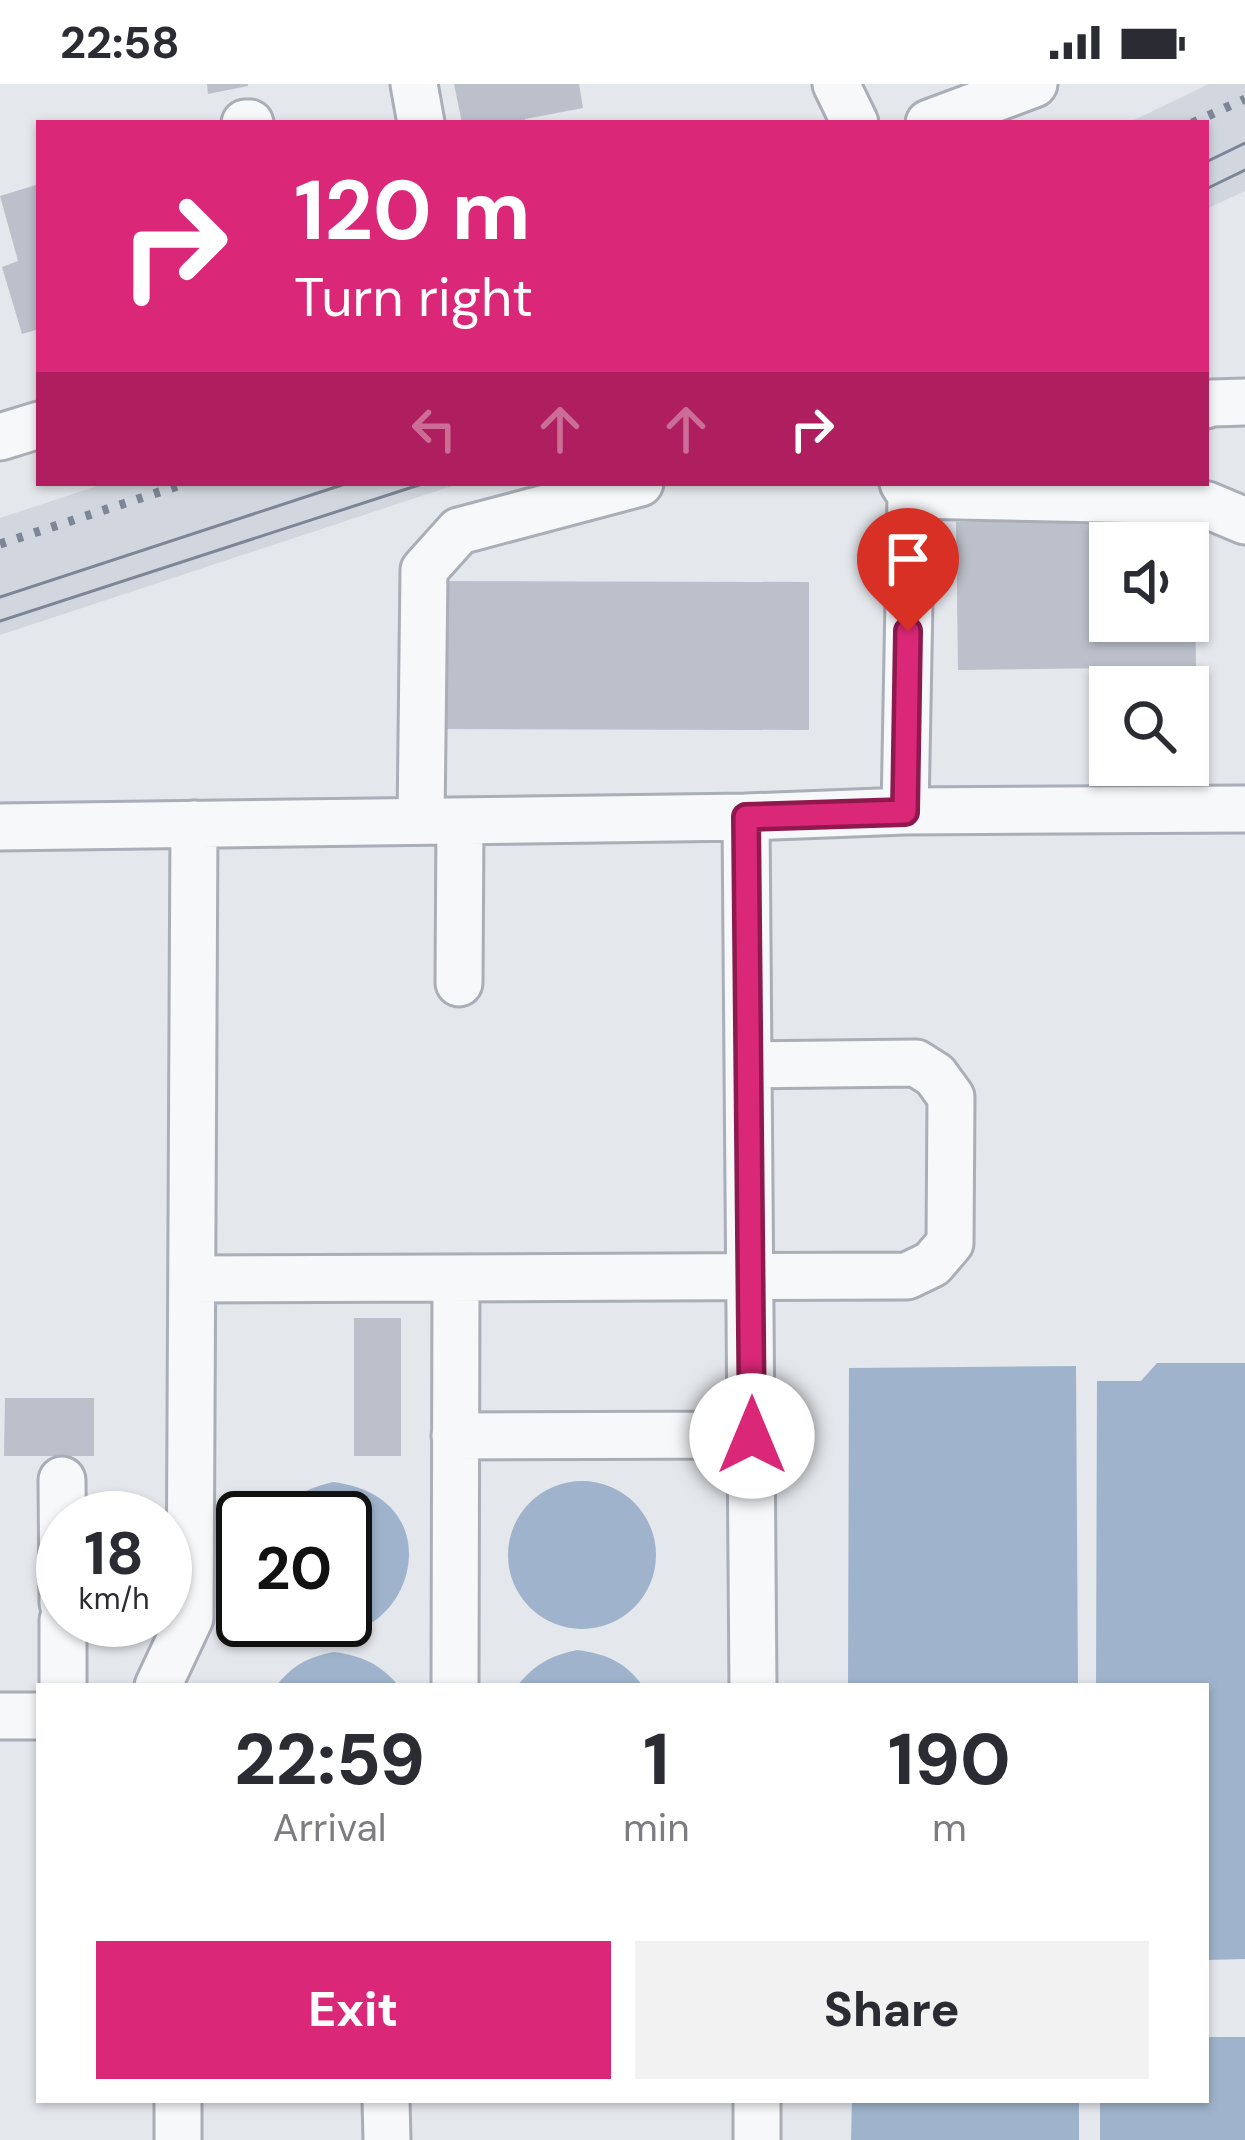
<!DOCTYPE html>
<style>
body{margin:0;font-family:"DM Sans",sans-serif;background:#f2f2f3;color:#2b2b33;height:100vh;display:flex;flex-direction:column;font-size:45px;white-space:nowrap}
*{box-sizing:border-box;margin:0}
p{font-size:39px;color:#7c7c81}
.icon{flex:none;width:66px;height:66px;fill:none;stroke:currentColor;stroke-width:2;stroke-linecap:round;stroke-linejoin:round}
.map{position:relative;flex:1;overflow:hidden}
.sheet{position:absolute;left:36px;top:1599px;width:1173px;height:420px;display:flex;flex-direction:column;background:#fff;border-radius:0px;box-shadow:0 3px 9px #0004}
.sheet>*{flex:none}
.guide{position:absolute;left:36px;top:36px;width:1173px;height:366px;border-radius:0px;box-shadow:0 3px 9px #0004;background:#db2777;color:#fff;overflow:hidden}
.fabs{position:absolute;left:1089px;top:438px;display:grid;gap:24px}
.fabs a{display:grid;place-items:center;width:120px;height:120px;border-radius:0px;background:#fff;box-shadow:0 3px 9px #0004;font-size:60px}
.speed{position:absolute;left:36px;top:1407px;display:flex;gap:24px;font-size:60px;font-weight:700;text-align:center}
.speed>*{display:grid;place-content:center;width:156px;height:156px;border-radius:50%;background:#fff;box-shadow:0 3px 9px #0004;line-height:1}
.speed small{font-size:30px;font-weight:400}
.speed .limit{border:6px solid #111;border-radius:18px;background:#fff;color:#111}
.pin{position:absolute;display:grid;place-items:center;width:102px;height:102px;color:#fff;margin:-123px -51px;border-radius:50% 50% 50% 0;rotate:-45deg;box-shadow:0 0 12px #0007}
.pin .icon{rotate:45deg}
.me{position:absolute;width:132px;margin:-66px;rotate:0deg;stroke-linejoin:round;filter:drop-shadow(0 0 9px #0008)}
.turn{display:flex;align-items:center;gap:42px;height:252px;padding:0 60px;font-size:54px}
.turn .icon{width:156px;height:156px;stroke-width:2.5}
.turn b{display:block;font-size:84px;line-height:102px}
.lanes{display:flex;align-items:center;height:114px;padding:0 60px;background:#0003;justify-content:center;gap:60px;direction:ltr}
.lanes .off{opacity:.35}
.eta{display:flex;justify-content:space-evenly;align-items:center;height:204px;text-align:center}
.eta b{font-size:72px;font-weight:800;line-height:84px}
.primary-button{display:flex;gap:24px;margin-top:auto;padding:24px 60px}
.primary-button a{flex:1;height:138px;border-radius:0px;background:#db2777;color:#fff;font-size:48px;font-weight:800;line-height:138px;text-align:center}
.primary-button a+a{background:#f2f2f3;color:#2b2b33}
.status{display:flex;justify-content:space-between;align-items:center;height:84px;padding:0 60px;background:#fff;direction:ltr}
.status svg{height:33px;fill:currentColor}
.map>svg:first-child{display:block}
.built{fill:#d2d6de}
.water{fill:#9fb4cc}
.building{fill:#bbc0ca;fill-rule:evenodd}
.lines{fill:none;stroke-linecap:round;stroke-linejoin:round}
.minor-casing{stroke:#a9aeb7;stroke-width:51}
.minor{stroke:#f7f8fa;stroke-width:45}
.tram{stroke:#7d8696;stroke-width:3}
.rail{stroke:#7d8696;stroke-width:9;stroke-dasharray:6 12;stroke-linecap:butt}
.route-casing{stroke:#8e194d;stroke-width:30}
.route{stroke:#db2777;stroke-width:21}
</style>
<div class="status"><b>22:58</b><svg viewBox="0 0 49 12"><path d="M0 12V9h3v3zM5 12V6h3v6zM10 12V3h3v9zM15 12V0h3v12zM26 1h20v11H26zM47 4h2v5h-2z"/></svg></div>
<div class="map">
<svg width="1245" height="2056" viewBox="0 0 1245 2056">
<rect width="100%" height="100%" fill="#e4e7ec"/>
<path class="built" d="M1209,0H1245V107L1206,125V39H1128Z
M106,399H461L0,551V434Z"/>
<path class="water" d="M1157,1279H1245V1875L1206,1876V1602H1096L1097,1297H1141Z
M1076,1282L1078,1602H848L849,1284Z
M508 1471a74 74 0 1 1 148 0a74 74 0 1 1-148 0Z
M333,1398C472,1416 396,1597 298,1536H345V1434H274C291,1413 307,1404 333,1398Z
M577,1566C607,1570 625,1578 643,1602H517C535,1580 550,1572 577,1566Z
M334,1568C363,1572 380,1580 399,1602H276C293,1581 308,1573 334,1568Z
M1206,1953H1245V2056H1100V2016H1206Z
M852,2016H1079V2056H851Z"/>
<path class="building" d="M207,0H248V2L208,10Z
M454,0H579L583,24L525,35L526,39H462Z
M36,101L39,109V245L22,250L2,183L18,177L0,112Z
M1194,435L1196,583L958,586L956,438ZM1110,459H1188V537H1110Z
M443,497L809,498V646L443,645Z
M354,1234H401V1372H354Z
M5,1314H94V1372H4Z"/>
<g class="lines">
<defs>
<path id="minor" d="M414,0L421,39
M836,0L855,39
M245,39H250
M929,39L1034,0
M1206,321L1212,319L1245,318
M0,353L39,341
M903,399L911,411L905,727
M1144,399L1154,416L1207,421L1245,437
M911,411L1154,416
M746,733L905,727L1245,725
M421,737L424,486L459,447L640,399
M0,743L746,733L753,1602
M459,899L460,737
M192,1195L907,1192L932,1180L950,1159L951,1013L935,991L916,979L749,981
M455,1352L752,1351
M62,1396L63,1519
M63,1536V1602
M158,1602L190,1534L194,740
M455,1602L456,1194
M0,1632H39
M178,2016V2056
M386,2016L387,2056
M757,2016V2056"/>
</defs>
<use href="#minor" class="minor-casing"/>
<use href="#minor" class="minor"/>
<path class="tram" d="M1206,78L1245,59
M1206,105L1245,86
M0,513L348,399
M0,537L425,399"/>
<path class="rail" d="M1192,39L1245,15
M0,460L187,399"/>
</g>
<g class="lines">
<defs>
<path id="route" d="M752,1352L746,733L905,728L908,547"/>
</defs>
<use href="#route" class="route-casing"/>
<use href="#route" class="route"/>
</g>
</svg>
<div class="fabs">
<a><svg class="icon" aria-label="sound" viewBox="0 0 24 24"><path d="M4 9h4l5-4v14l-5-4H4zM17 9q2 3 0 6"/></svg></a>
<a><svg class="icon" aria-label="search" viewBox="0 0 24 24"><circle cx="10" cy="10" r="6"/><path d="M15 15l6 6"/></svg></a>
</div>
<div class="speed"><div>18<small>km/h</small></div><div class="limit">20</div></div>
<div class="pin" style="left:908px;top:547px;background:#d93025"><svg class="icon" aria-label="arrive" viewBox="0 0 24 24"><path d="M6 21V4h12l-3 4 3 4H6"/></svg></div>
<svg class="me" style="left:752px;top:1352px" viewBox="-20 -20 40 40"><circle r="19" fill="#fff"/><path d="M0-13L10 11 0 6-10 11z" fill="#db2777"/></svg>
<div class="guide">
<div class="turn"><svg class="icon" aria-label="right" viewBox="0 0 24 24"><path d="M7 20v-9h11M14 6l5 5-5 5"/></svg><div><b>120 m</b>Turn right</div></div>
<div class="lanes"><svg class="icon off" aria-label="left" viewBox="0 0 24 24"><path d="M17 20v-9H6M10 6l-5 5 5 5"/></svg><svg class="icon off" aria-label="ahead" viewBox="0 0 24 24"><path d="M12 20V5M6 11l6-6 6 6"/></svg><svg class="icon off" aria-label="ahead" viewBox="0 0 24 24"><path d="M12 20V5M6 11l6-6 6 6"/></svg><svg class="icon" aria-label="right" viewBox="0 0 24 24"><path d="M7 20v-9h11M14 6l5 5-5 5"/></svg></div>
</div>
<section class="sheet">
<div class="eta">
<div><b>22:59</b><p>Arrival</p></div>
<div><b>1</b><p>min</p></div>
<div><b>190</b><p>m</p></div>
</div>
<div class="primary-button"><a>Exit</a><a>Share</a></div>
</section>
</div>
